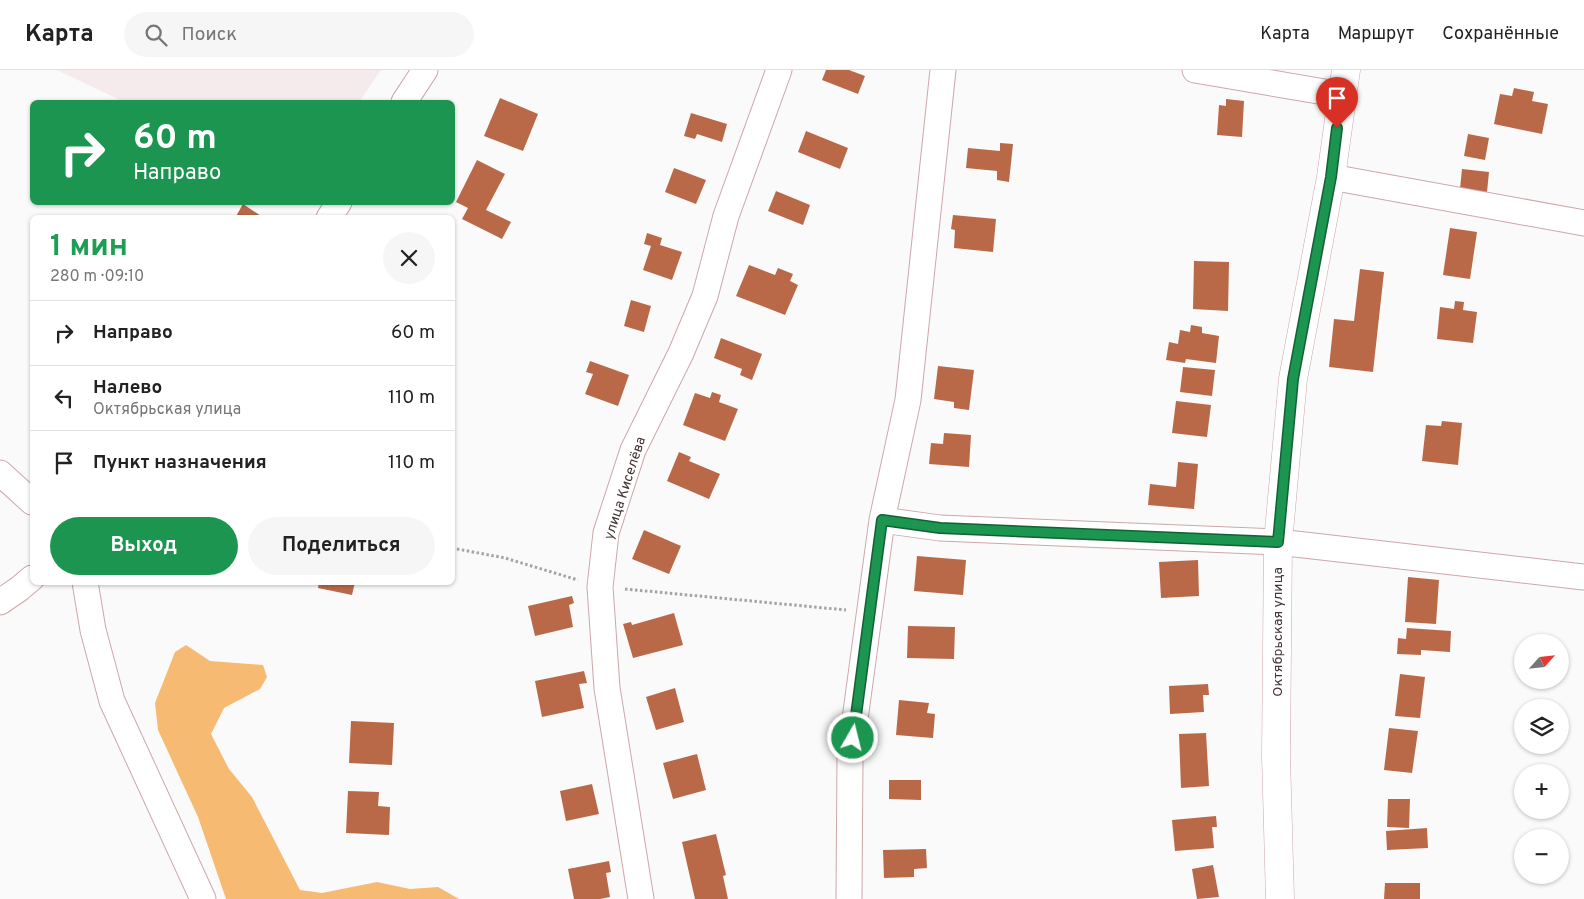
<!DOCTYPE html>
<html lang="ru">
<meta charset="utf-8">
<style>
body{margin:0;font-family:Overpass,sans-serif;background:#f6f6f6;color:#222;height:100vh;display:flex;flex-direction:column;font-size:19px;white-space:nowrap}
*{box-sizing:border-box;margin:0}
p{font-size:16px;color:#767676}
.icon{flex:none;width:28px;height:28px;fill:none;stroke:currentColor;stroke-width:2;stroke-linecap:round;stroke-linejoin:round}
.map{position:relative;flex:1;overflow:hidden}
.details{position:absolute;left:30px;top:145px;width:425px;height:370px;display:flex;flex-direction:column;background:#fff;border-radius:8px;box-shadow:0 1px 4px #0004}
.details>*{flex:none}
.guide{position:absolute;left:30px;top:30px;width:425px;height:105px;border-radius:8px;box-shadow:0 1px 4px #0004;background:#1c9551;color:#fff;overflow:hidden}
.needle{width:32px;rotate:63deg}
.controls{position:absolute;left:1514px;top:564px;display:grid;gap:10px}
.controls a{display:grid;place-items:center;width:55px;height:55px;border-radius:50%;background:#fff;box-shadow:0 1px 4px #0004;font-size:25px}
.pin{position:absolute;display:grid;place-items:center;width:42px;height:42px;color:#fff;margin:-51px -21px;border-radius:50% 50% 50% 0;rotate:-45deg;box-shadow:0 0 5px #0007}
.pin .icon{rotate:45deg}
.me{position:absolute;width:55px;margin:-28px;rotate:8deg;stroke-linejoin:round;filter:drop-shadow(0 0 4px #0008)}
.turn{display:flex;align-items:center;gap:18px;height:105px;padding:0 20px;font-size:22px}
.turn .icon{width:65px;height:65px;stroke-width:2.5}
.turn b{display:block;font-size:35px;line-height:42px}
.round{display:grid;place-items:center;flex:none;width:52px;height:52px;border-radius:26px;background:#f6f6f6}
.overview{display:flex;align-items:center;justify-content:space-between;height:85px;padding:0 20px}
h1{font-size:30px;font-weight:700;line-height:38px;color:#1e9e55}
.action{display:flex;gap:10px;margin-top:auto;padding:10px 20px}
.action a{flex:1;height:58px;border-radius:30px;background:#1c9551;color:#fff;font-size:20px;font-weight:700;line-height:58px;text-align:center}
.action a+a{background:#f6f6f6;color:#222}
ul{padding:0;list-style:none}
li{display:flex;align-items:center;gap:15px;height:65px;padding:0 20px;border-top:1px solid #e0e0e0}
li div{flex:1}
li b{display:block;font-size:19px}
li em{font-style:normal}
header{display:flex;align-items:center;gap:30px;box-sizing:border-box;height:70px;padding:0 25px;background:#fff;border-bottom:1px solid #e0e0e0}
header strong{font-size:24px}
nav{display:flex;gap:28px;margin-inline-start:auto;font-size:18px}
.search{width:350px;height:45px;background:#f6f6f6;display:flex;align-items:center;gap:12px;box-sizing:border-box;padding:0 18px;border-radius:28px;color:#767676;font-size:19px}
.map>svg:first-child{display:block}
.built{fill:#f5ebec}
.forest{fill:#f6ba72}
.building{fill:#ba6948}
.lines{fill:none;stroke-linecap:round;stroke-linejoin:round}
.street-casing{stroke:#cda7a9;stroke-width:27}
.secondary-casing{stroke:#cda7a9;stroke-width:29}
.path{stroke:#a9a2a3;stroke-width:3;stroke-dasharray:2.5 2.5;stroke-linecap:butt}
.street{stroke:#fff;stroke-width:25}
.secondary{stroke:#fff;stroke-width:28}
.route-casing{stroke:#126135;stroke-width:12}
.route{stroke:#1c9551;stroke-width:9}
.labels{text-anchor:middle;stroke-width:5;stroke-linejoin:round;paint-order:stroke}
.street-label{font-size:14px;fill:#443435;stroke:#fff}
</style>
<header>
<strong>Карта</strong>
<div class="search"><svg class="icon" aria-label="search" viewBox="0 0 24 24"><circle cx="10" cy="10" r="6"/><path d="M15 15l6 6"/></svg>Поиск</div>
<nav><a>Карта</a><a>Маршрут</a><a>Сохранённые</a></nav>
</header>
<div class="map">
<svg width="1584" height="829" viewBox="0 0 1584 829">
<rect width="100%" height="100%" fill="#fafafa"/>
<path class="built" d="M57,0H381L359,32H124Z"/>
<path class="forest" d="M186,575L210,591L263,595L267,607L260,619L224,638L211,664L229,699L252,727L300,820L322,823L377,812L410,819L438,817L459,829H226L198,747L158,660L155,633L175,582Z"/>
<path class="building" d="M826,0H849L865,6L858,24L822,10Z
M1514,18L1534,22L1532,31L1548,34L1542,64L1494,54L1500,24L1512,26Z
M500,28L538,44L523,81L484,66Z
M1226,29L1244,31L1242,67L1217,65L1219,35L1226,36Z
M691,43L727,54L722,72L697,64L695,69L684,66Z
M806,61L848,78L840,99L798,82Z
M1468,64L1489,68L1485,90L1464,86Z
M1000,73L1013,74L1009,112L997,110V101L966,98L968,78L1000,81Z
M477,90L505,104L486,140L511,152L502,169L462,149L468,138L456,132Z
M674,98L706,110L696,134L665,122Z
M1462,99L1489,102L1487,122L1460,119Z
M776,121L810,135L803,155L768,141Z
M243,134L264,148H235Z
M953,145L996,149L993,182L954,178L955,160L951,159Z
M1450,158L1477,162L1470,209L1443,205Z
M647,163L662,168L660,175L682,182L672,210L643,200L651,176L644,174Z
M1194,191L1229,192L1228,241L1193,239Z
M749,195L775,205L778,198L793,204L790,211L798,215L785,245L736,226Z
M1360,199L1384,202L1373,302L1329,297L1334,249L1354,251Z
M631,230L651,236L644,262L624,256Z
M1455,231L1464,232L1463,240L1477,242L1473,273L1437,269L1440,237L1454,239Z
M1191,255L1202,257V263L1219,266L1216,293L1186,289L1185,293L1166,290L1169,272L1178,274L1180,260L1190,262Z
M721,268L762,284L752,310L740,305L742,299L714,288Z
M590,291L629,305L618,336L585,324L593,304L586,302Z
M938,296L974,300L969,340L954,338V332L934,329Z
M1183,297L1215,300L1212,326L1180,322Z
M712,322L721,325L719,332L738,339L725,371L683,355L695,323L710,328Z
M1176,331L1211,335L1207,367L1172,363Z
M1442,351L1462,353L1458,395L1422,391L1426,355L1441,356Z
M944,363L971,365L969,397L929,394L931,373L943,374Z
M679,382L691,387L689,391L720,404L709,429L667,411Z
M1178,392L1198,394L1194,439L1148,435L1150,414L1176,417Z
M644,460L681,476L669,504L632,489Z
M917,486L966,490L963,525L914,521Z
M1198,490L1199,526L1161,528L1159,492Z
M1408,507L1439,510L1436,554L1405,552Z
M319,512H355L352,525L318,518Z
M572,526L574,533L569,535L573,557L535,566L528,536Z
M674,543L683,575L633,588L623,554L631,552L632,555Z
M908,556L955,557L954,589L907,588Z
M1407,558L1451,561L1450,582L1421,580V585L1397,584L1398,568L1406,569Z
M584,601L587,613L579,614L584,638L542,647L535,611Z
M1400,604L1425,607L1420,648L1395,646Z
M1208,614L1209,625H1203L1204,642L1170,644L1169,616Z
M675,618L684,652L656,660L646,627Z
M899,630L929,633L927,643L935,644L933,668L896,665Z
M351,651L394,653L392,695L349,693Z
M1389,658L1418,661L1412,703L1384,700Z
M1206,663L1209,716L1181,718L1179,664Z
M697,684L706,720L673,729L663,693Z
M889,710H921V730L889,729Z
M592,714L599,744L566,751L560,721Z
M348,721L379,722L378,736L390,737L389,765L346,763Z
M1388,729H1410L1409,758L1387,757Z
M1216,746L1217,757H1212L1214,778L1175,781L1172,750Z
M1427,758L1428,778L1387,780L1386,761Z
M716,764L726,805L723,806L728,829H695L682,772Z
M926,779L927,798L914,799V807L884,808L883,780Z
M609,791L611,802L606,803L610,827L600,829H574L568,799Z
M1213,795L1219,827L1197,829L1192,799Z
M1385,813H1420V829H1384Z"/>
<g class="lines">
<defs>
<path id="street" d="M1195,0L1342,25
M404,32L425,0
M1331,107L1584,153
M329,148L339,132
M0,403L32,432
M882,450L940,458L1278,472L1584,507
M85,512L93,560L112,631L203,829
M0,532L19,519L32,508
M641,829L607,618L600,517L606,463L633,380L681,283L705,226L726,146L779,0
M849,829L850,686L882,450L908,330L943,0"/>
<path id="secondary" d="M1280,829L1276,686L1278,472L1293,309L1331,107L1346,0"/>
</defs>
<use href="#street" class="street-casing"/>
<use href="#secondary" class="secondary-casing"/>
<path class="path" d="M452,478L505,488L578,510
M625,519L846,540"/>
<use href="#street" class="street"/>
<use href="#secondary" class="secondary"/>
</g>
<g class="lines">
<defs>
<path id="route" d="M853,668L882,450L940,458L1278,472L1293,309L1331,107L1337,58"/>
</defs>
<use href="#route" class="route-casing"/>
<use href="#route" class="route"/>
</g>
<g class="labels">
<g class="street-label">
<text transform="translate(624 418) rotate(-72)" y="5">улица Киселёва</text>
<text transform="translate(1277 562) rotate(-90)" y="5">Октябрьская улица</text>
</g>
</g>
</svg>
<div class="controls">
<a><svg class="needle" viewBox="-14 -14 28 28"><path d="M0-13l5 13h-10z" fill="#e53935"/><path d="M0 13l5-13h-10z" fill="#767676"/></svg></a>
<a><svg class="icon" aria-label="layers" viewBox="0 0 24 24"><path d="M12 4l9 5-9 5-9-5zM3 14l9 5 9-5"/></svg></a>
<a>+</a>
<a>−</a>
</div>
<div class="pin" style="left:1337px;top:58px;background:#d93025"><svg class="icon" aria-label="arrive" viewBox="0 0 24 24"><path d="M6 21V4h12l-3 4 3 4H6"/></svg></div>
<svg class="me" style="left:853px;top:668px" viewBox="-20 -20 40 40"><circle r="17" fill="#1c9551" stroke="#fff" stroke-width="3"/><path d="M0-11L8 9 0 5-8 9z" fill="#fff"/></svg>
<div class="guide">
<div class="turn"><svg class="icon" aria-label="right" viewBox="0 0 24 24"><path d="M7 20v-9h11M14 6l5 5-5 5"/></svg><div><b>60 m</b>Направо</div></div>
</div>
<section class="details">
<div class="overview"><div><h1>1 мин</h1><p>280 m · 09:10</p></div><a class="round"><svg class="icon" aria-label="close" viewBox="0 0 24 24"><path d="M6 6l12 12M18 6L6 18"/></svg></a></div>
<ul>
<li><svg class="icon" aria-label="right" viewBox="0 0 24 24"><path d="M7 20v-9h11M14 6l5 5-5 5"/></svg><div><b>Направо</b></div><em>60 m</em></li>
<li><svg class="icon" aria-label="left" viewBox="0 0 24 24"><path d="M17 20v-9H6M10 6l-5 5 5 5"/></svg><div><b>Налево</b><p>Октябрьская улица</p></div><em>110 m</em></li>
<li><svg class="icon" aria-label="arrive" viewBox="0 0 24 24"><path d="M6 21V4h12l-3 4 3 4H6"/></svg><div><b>Пункт назначения</b></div><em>110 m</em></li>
</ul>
<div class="action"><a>Выход</a><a>Поделиться</a></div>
</section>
</div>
